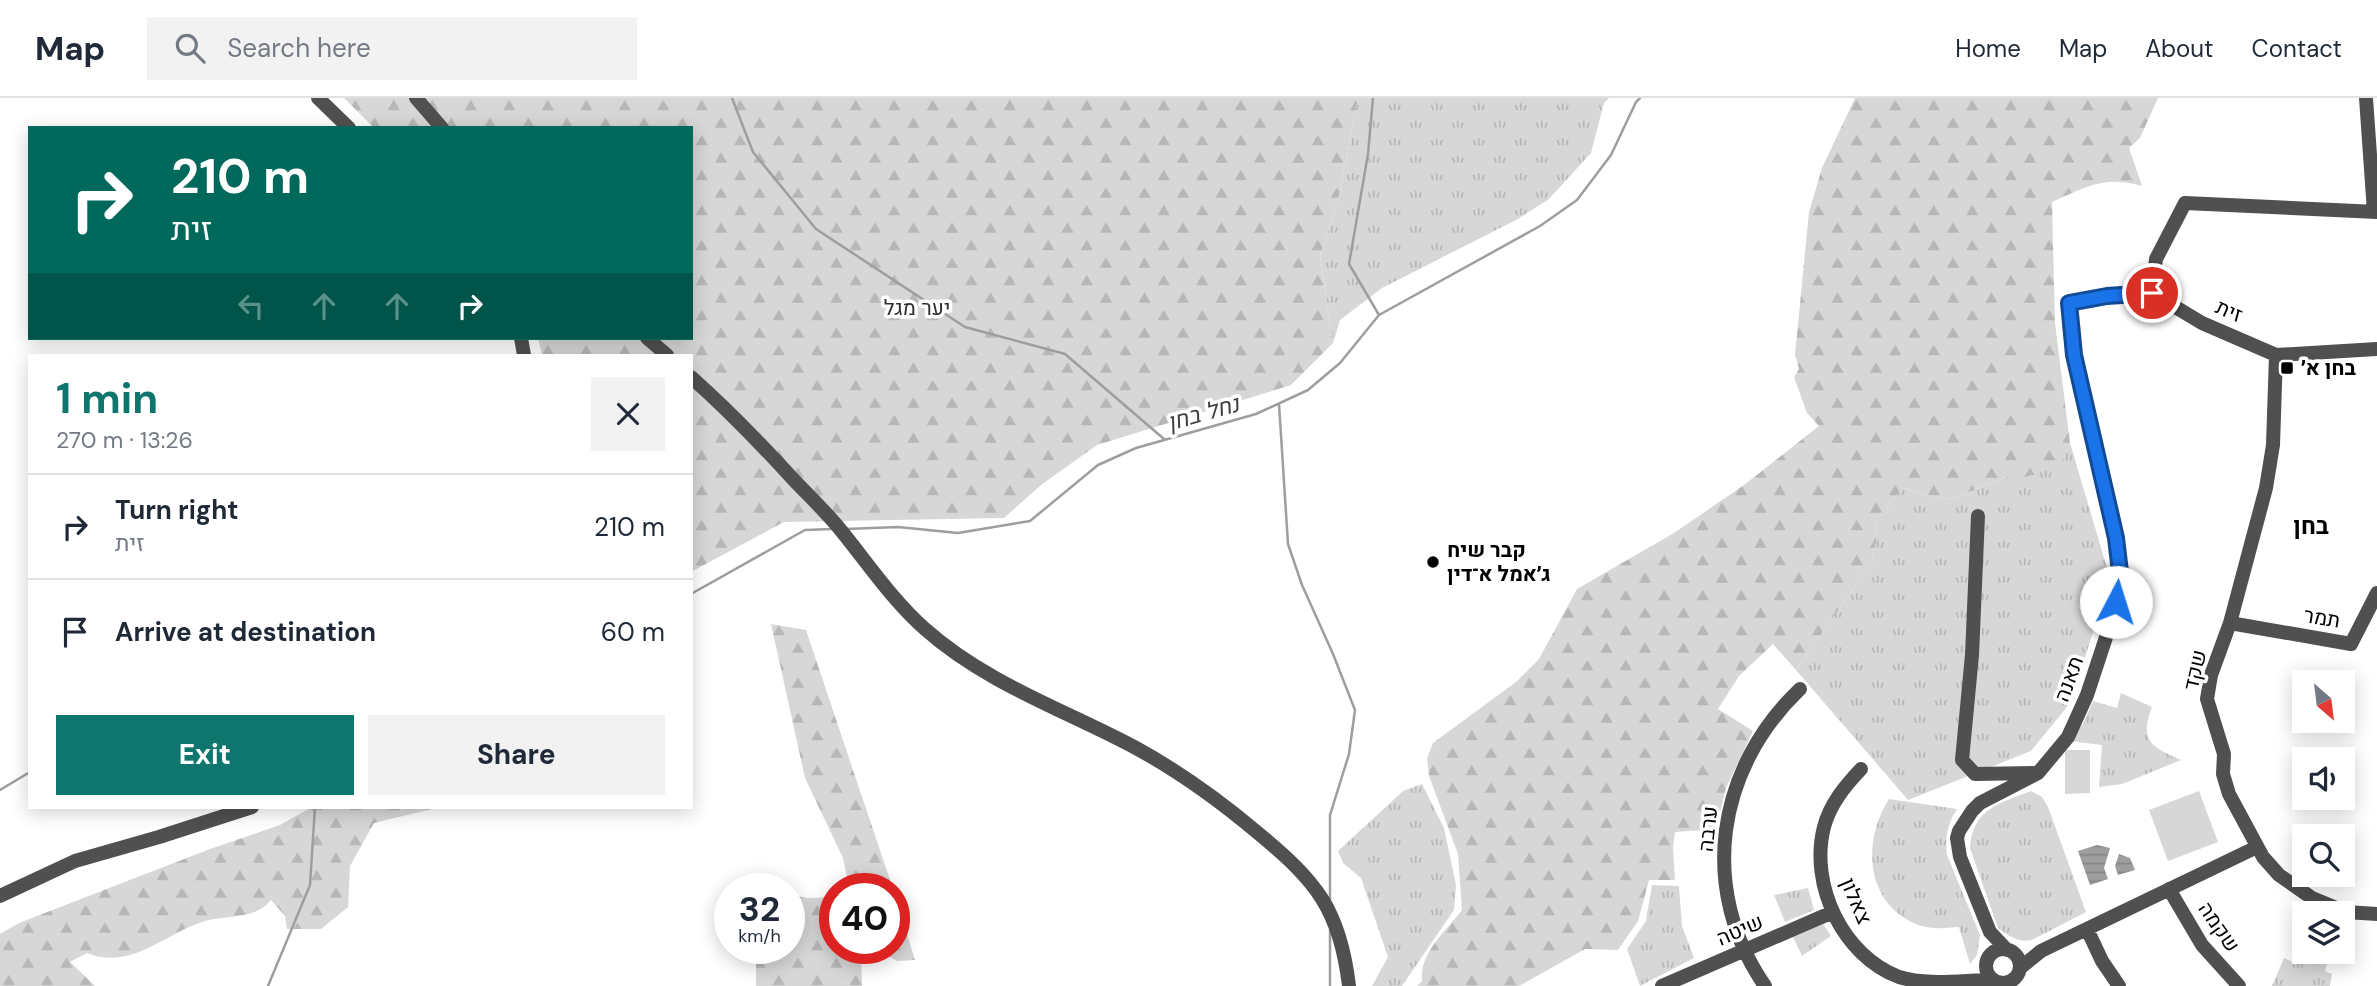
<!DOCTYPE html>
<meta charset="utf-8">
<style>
body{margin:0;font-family:"DM Sans",Heebo,sans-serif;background:#f2f2f3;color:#1f2937;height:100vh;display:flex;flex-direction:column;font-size:26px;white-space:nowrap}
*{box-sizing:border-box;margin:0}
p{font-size:23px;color:#747a83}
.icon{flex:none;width:38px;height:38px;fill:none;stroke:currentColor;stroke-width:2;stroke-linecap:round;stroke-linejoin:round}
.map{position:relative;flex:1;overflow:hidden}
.side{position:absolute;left:28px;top:256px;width:665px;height:455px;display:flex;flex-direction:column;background:#fff;border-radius:0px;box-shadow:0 4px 18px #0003}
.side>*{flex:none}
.hud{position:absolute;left:28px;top:28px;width:665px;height:214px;border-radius:0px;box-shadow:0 4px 18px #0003;background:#00695c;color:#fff;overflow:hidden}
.needle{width:46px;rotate:152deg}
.fabs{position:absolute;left:2292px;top:572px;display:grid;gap:14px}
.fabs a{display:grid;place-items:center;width:63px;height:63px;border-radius:0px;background:#fff;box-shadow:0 4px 18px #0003;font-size:35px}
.speed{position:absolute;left:714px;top:775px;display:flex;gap:14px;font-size:35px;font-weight:700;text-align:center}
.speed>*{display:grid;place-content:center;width:91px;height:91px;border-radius:50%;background:#fff;box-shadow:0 4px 18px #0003;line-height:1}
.speed small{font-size:18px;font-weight:400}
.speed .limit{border:10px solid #d22;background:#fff;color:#111}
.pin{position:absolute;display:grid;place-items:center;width:60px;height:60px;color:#fff;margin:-30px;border:4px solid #fff;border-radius:50%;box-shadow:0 2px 7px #0007}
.me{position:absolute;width:77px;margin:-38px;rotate:5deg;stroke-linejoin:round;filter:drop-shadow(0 0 5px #0008)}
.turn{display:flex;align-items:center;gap:24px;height:147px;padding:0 28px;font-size:32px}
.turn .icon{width:91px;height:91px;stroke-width:2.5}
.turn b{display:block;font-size:49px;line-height:60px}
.lanes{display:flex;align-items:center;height:66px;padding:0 28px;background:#0003;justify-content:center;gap:35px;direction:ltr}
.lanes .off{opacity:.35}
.round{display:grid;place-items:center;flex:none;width:74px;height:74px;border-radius:0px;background:#f2f2f3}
.head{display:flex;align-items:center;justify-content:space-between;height:119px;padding:0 28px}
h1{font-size:42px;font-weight:700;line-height:52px;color:#0f766e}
.cta{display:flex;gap:14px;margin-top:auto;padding:14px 28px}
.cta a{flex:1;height:80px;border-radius:0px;background:#0f766e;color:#fff;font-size:28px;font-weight:700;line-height:80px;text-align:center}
.cta a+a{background:#f2f2f3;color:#1f2937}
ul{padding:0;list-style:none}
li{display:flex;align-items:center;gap:21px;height:105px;padding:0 28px;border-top:2px solid #e0e1e3}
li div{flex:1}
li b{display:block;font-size:26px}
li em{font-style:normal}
header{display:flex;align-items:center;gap:42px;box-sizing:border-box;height:98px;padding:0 35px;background:#fff;border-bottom:2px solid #e0e1e3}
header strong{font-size:33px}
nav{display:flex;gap:38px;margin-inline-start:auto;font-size:24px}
.search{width:490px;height:63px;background:#f2f2f3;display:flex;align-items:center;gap:18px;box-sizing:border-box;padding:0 24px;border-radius:0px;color:#747a83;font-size:26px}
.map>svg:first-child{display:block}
.grass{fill:url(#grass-tufts)}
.forest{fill:url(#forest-firs)}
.garden{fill:#d7d7d7}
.water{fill:url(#water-rules)}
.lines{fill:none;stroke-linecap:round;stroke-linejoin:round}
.stream{stroke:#9e9e9e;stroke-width:2.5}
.minor{stroke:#505050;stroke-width:14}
.route-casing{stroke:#114b97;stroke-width:18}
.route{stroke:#1a73e8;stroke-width:12}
.poi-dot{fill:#000;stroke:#fff;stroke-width:2.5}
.labels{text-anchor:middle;stroke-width:7;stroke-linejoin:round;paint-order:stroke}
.park-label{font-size:21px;fill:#2e2e2e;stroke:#fff}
.street-label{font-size:21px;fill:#000;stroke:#fff}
.poi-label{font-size:21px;font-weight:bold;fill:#000;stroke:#fff;text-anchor:start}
.water-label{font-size:23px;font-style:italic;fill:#3f3f3f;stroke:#fff}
.quarter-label{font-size:24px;font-weight:bold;fill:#000;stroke:#fff}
</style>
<header>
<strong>Map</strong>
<div class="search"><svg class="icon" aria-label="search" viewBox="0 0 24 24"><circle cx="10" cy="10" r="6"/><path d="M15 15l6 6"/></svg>Search here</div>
<nav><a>Home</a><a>Map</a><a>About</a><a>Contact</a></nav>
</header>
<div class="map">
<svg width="2377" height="888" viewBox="0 0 2377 888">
<defs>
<pattern id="grass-tufts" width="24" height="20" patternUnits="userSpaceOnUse" patternTransform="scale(1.75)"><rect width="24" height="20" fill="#d7d7d7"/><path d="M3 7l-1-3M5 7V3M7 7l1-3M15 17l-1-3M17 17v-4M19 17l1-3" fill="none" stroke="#b7b7b7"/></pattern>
<pattern id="forest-firs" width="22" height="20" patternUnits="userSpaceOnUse" patternTransform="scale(1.75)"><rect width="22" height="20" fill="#d7d7d7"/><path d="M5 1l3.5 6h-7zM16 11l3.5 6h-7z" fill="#b7b7b7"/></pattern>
<pattern id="water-rules" width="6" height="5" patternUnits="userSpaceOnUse" patternTransform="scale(1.75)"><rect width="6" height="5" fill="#9e9e9e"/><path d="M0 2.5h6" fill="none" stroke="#868686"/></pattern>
</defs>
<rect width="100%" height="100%" fill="#fff"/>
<path class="grass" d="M1358,0H1609L1604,5L1591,55L1549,101L1516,122L1382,190L1340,222L1333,245L1320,158L1340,94Z
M2070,345L2110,480L2071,604L2031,653L1908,702L1796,572L1872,464L1877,440L1875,423L1903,390L1934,399L1952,401L2006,379H2026L2063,361Z
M2121,595L2152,609C2139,643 2151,649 2181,662L2122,686L2099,689L2102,647L2070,643L2084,624L2093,603L2117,610Z
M1422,686L1444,730L1456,787L1454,812L1402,888H1372L1388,859L1361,780L1343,765L1338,753L1403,693Z
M2031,693L2042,699L2048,709L2086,814L2032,842C2018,845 2009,838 1998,830L1970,750C1972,711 2000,705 2031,693Z
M1889,701L1957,711C1947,726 1945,740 1947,757L1980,837L1977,857L1970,866L1959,829C1945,830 1930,832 1916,826C1865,805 1862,743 1889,701Z
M1652,787L1679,788L1682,828L1694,860L1640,888L1627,851L1646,823Z
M1808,790L1814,812L1785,824L1774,797Z
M1823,826L1831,838L1802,858L1793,839Z
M2305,839V854H2330L2325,873L2332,876L2330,888H2272L2284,860L2295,865Z"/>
<path class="forest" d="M344,0H1358L1340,94L1320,158L1333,245L1291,287L1097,347L1041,387L1004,420L784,424L691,474V257H542L538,240H691V30H374Z
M1855,0H2158L2140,40L2129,50L2142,88C2104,77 2086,89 2052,104L2055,225L2070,345L2063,361L2039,375L2026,379H2006L1952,401L1934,399L1903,390L1875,423L1877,440L1872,464L1796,572L1773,546L1739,578L1718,611L1753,633L1726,690L1716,731L1675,734L1673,749L1675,782H1649L1638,823L1618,852L1585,851L1519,888H1417L1422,883C1419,855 1446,833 1462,812L1458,756L1429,678L1427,660L1433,645L1516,584L1539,561L1577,491L1674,435L1744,387L1819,328L1807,315L1794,279L1799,271L1795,257L1809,114L1822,70Z
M771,526L806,532L893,791H835V850L861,851L862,888H756V851L789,850V797L808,800L830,799L833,789H849L843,760L805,680Z
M312,709H440L374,725L350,768L348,809L321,831H287L285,818L271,802C255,822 227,817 205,823C165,835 131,873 87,855L70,864L95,888H0V836L19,825L210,751L280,727Z
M894,794L915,862L897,863L876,851L894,850Z"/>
<path class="garden" d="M2065,652H2090V695L2065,696Z
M2199,693L2218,744L2168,763L2149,712Z"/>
<path class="water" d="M2097,747L2110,750L2104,770L2108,781L2090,787L2078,753Z
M2119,756L2130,760L2135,772L2118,777L2115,768Z"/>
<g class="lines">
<path class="stream" d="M732,0L753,54L816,131L965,229L1065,256L1164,341
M1373,0L1368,56L1349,166L1379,217
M1279,306L1288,446L1302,487L1333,556L1355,612L1349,656L1330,717V804
M846,431L898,429L958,435L1030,423L1098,367L1136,350L1256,316L1308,292L1340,265L1379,217L1540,128L1577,102L1611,57L1636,4L1640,0
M691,496L805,432L832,431
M0,692L30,674
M1330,832V888
M268,888L310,787L315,709"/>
<path class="minor" d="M318,0L349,30
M416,0L442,30
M2366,0L2374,114
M2152,195L2156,161L2185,105L2377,114
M521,240L524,257
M647,240L667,257
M2276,257L2273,347L2266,390L2230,525L2211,577L2207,601L2224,656L2223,676L2229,696L2263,759L2279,777L2312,800L2346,814L2377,816
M691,279C727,311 760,345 792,380C808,397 825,413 839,430C867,464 892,502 925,531C987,586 1065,612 1136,650C1180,674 1220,703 1258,735C1316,783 1340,811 1349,888
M1978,418L1972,557L1962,662L1975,676L2033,675
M2230,525L2351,546L2377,495
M1861,671C1845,688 1830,706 1824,729C1809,787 1843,858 1899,879C1929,888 1963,882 1994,882
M2169,791L2202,847L2239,888
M0,798L75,763L159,739L252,709
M2087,831L2102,863L2119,888
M1986 868a17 17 0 1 1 34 0a17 17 0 1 1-34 0Z
M2007,852L1990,834L1960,759L1957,740L1959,733L1972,713L1980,705L2038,675L2068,639L2087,597L2112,521L2119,488L2116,440L2075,257L2069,205L2107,198L2152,195L2202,225L2276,257L2377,251
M2020,870L2041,853L2257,749
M1662,888L1833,814
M1765,888C1698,791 1716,671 1800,591"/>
</g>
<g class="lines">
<defs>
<path id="route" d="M2116,504L2120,474L2116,440L2074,257L2069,205L2107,198L2152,195"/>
</defs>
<use href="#route" class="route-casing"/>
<use href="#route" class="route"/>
</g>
<g class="poi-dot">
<rect x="2280" y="263" width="14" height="14" rx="3.5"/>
<circle cx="1433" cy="464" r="7"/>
</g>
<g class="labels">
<g class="park-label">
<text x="917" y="217">יער מגל</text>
</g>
<g class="street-label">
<text transform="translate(2229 213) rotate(24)" y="7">זית</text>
<text transform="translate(2322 520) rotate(9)" y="7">תמר</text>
<text transform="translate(2195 572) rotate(-77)" y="7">שקד</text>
<text transform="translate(2069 581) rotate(-70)" y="7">תאנה</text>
<text transform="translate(1708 731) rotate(-84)" y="7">ערבה</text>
<text transform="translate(1856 803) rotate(67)" y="7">צאלון</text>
<text transform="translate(2219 829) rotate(55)" y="7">שקמה</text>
<text transform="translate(1740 832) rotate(-23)" y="7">שיטה</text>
</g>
<g class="poi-label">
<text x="2301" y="277">בחן א׳</text>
<text x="1447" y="459">קבר שיח<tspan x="1447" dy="24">ג׳אמל א־דין</tspan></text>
</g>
<g class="water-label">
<text transform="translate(1203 315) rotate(-16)" y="8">נחל בחן</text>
</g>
<g class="quarter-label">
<text x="2311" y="436">בחן</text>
</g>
</g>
</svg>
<div class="fabs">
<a><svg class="needle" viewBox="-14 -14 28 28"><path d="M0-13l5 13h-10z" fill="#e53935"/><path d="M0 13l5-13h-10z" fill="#747a83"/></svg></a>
<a><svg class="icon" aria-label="sound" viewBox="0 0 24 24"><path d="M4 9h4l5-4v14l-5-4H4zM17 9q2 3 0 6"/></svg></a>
<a><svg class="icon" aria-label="search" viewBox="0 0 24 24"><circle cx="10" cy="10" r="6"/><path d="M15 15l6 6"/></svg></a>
<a><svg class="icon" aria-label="layers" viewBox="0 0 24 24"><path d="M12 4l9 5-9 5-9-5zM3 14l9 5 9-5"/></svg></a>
</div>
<div class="speed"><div>32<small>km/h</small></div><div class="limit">40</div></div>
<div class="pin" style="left:2152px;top:195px;background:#d93025"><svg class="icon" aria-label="arrive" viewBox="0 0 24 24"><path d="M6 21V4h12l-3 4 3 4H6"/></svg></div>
<svg class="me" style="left:2116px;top:504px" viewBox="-20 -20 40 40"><circle r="19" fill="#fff"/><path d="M0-13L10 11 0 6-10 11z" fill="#1a73e8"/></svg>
<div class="hud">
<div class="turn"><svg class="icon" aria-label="right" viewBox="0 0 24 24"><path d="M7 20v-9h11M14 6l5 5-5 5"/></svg><div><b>210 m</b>זית</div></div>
<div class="lanes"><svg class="icon off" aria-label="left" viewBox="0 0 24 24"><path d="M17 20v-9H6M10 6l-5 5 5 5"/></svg><svg class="icon off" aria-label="ahead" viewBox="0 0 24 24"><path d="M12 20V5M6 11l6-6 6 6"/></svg><svg class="icon off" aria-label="ahead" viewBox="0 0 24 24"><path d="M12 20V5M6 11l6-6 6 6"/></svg><svg class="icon" aria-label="right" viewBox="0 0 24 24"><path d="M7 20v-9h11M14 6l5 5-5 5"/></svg></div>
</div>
<section class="side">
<div class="head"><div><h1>1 min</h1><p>270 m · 13:26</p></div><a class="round"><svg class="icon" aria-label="close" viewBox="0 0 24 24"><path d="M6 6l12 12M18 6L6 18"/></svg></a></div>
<ul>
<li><svg class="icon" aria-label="right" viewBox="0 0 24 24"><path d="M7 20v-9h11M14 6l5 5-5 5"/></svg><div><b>Turn right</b><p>זית</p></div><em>210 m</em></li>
<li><svg class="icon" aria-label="arrive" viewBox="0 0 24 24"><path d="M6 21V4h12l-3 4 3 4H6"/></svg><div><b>Arrive at destination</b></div><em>60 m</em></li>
</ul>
<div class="cta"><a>Exit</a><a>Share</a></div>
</section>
</div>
